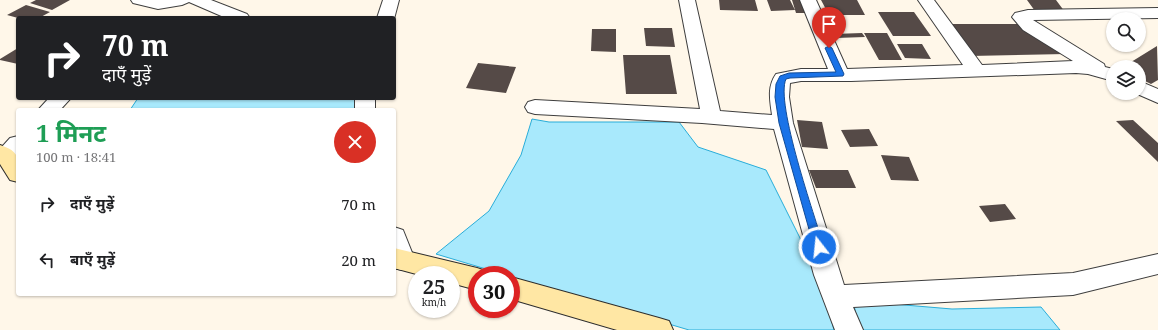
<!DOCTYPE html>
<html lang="hi">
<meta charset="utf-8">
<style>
body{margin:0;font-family:"Noto Serif","Noto Sans Devanagari",serif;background:#f6f6f6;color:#202124;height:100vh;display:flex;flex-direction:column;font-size:15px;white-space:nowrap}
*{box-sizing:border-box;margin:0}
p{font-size:13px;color:#757577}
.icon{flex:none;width:22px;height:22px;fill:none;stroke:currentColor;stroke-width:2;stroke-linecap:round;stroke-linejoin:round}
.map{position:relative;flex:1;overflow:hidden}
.side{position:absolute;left:16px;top:108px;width:380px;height:188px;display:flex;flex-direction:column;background:#fff;border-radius:4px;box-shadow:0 1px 3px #0004}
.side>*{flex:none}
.banner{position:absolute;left:16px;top:16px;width:380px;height:84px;border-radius:4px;box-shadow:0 1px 3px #0004;background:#202124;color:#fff;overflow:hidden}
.buttons{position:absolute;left:1106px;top:12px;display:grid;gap:8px}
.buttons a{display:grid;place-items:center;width:40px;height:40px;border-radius:50%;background:#fff;box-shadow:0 1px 3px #0004;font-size:20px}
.speed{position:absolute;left:408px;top:266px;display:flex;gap:8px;font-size:20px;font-weight:700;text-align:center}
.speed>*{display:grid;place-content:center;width:52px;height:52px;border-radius:50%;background:#fff;box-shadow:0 1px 3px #0004;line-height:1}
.speed small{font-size:10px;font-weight:400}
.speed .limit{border:6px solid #d22;background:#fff;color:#111}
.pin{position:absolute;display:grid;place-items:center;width:34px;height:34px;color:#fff;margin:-41px -17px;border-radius:50% 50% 50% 0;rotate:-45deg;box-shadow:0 0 4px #0007}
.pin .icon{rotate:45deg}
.me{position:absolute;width:44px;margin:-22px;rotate:344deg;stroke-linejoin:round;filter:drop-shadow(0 0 3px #0008)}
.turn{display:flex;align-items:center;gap:14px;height:84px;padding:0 20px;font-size:18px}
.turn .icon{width:52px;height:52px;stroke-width:2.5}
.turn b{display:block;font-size:28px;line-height:34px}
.round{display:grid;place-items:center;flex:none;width:42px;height:42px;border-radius:21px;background:#f6f6f6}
.head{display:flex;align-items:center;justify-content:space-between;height:68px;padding:0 20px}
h1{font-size:24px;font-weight:700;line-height:30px;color:#1e9e55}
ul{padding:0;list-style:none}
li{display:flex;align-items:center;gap:12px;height:56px;padding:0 20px}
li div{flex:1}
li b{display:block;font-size:15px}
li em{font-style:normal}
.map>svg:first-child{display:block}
.water{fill:#a8e9fc;stroke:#29add9}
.building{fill:#554a47}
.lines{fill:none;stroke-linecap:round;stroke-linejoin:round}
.street-casing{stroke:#3e3e3e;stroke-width:2}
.secondary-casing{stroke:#2d2d2d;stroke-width:2}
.street{fill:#fff;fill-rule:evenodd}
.secondary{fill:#ffe7a4;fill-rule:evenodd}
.route{fill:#1a73e8;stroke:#114b97}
</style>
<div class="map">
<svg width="1158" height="330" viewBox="0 0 1158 330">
<rect width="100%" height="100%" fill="#fff7e9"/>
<path class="water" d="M138,98H368V110H130Z
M532,119L549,122H679L698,147L766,170L820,278L834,330H689L511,277V275H506L436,254L489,211L521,155Z
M881,303L952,309L1041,307L1060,330H859L854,305Z"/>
<path class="building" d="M36,0H70L52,10L30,3Z
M719,0H755L758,11L720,10Z
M767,0H790L795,10L771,11Z
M792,0H802L807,13H796Z
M821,0H857L865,15H829Z
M1027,0H1056L1065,12L1035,11Z
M26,5L50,12L39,18H18L7,15Z
M878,12H914L931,36H893Z
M944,24H1018L1066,54L970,56Z
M644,28H672L675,47L646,46Z
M592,29H616V52L591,51Z
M862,33L865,37L836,38L833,34Z
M864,33H887L902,60H879Z
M897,44H922L931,59L905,58Z
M1157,46L1158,80L1151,84L1139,78V67H1123Z
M18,48V64L0,60V59Z
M623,55H670L677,94H626Z
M478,63L516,67L506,93L466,88Z
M797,120L822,122L828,149L802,147Z
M1133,120L1158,143V162L1116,121Z
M869,129L878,146L850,147L841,130Z
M881,155L909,157L919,181L891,180Z
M809,170H848L856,188H816Z
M1005,204L1016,219L990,222L979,206Z"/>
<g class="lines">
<defs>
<path id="street" d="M131,0H211L247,14L250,18H226L189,2L182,5L158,9L133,3Z
M383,0H399L394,19L377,18Z
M679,0H695L720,111L772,115C770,100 767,87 776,74L801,69H828L800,0H816L847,69L963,65L918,0H934L982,65L1073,61L1023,30L1012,17L1015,13L1028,10L1158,8V18L1033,20L1104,64L1105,67L1113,69V81L1088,74L1076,73L851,81H801L790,83L789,97L793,123L844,285L1073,273L1158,254V274L1073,295L853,307L863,330H835L814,275L774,129L702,123L535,114L528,112L525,107L528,102L535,100L700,109Z
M1139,81L1158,89V103L1135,93H1139Z
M49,98H71L60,110H38Z
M355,98H375V110H355Z
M18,136V157C13,163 8,164 0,162V149L10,138Z
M394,227L403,230L415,260L411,267L402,270L394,268Z"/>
<path id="secondary" d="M0,145C23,152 18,162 18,182L10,180L0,164Z
M394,248L477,268L486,271L488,275H477V290L451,283V275H420L394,268Z
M511,277L659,318L669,321L673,330H617L511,299Z"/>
</defs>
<use href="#street" class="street-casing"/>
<use href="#secondary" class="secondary-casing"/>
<use href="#street" class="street"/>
<use href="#secondary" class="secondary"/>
</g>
<path class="route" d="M829,46L832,48L844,74L843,76L790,78L786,79C775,103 815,217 824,247L823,250L819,252L815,250L814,247L779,123L775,97L776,84L780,76L789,73L836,72L825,48Z"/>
</svg>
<div class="buttons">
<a><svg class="icon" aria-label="search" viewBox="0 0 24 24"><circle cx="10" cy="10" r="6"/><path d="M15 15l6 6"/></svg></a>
<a><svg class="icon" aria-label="layers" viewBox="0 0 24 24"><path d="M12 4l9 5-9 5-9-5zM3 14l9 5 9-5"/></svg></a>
</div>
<div class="speed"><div>25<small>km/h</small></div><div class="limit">30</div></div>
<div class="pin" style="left:829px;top:48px;background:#d93025"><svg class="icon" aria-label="arrive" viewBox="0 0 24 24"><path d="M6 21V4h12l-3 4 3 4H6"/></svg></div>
<svg class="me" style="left:819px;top:247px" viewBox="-20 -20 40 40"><circle r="17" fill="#1a73e8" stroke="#fff" stroke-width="3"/><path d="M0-11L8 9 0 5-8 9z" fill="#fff"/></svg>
<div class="banner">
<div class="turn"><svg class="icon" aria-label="right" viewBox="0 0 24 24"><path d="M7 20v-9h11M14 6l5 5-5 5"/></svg><div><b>70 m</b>दाएँ मुड़ें</div></div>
</div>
<section class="side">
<div class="head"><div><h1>1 मिनट</h1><p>100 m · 18:41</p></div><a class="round" style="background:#d93025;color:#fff"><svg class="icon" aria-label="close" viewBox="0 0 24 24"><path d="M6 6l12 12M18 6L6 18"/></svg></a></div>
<ul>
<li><svg class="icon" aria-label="right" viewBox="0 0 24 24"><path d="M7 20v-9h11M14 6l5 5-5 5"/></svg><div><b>दाएँ मुड़ें</b></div><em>70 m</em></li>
<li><svg class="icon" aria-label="left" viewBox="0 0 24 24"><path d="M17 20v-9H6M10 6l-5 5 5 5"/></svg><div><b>बाएँ मुड़ें</b></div><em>20 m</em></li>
</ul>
</section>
</div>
